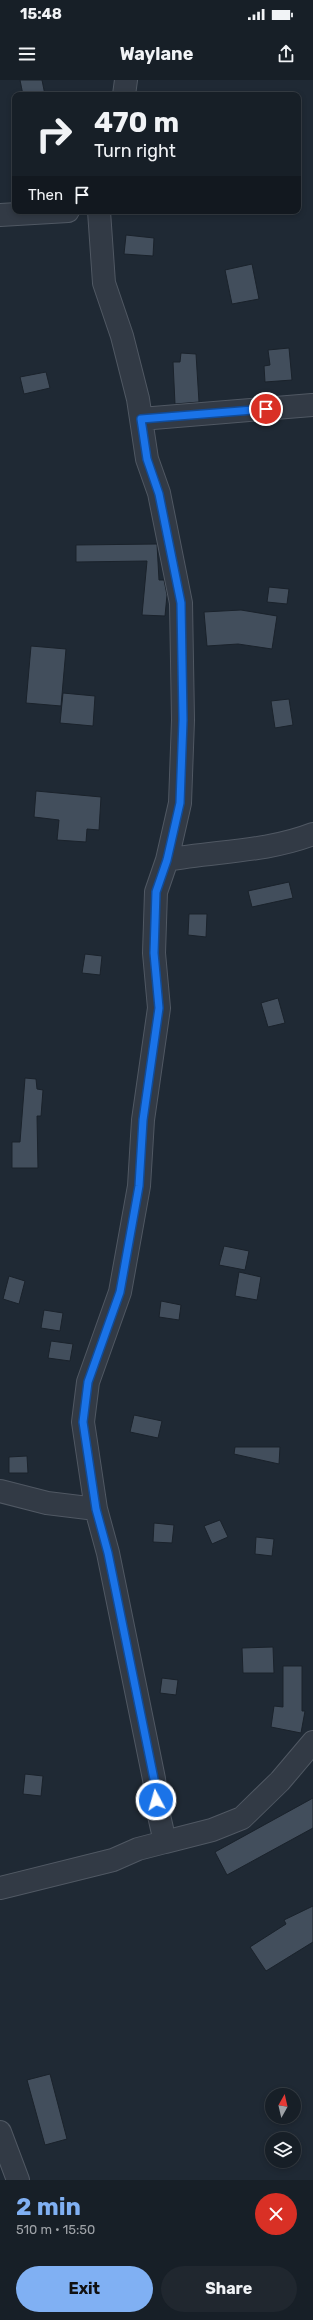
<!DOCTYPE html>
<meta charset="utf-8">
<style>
body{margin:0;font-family:Rubik,sans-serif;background:#20272f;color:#f1f3f6;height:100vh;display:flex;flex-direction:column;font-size:15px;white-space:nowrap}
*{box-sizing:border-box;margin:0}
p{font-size:13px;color:#9ea2a7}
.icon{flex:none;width:22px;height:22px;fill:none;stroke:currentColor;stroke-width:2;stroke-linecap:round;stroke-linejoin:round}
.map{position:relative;height:2100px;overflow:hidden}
.drawer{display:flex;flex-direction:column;background:#171f27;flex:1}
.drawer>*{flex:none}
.banner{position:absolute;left:12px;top:12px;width:289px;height:122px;border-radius:8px;box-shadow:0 2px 6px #0003,0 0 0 1px #363d44;background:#171f27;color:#f1f3f6;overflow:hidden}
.needle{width:26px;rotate:8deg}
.fabs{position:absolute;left:265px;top:2008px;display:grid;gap:8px}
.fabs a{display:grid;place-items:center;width:36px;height:36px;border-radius:50%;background:#171f27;box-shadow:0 2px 6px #0003,0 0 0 1px #363d44;font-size:20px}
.pin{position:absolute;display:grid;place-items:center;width:34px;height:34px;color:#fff;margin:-17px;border:2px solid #fff;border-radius:50%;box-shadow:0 1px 4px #0007}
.me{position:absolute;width:44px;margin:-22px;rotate:354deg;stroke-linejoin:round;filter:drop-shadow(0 0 3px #0008)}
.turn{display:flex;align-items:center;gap:14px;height:84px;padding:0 16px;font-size:18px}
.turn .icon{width:52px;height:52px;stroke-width:2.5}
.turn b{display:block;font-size:28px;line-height:34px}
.then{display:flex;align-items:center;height:38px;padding:0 16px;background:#0003;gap:8px;font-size:15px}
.round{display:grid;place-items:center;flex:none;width:42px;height:42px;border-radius:21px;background:#20272f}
.summary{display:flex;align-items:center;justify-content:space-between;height:68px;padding:0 16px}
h1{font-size:24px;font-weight:700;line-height:30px;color:#80b0f3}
.action{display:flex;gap:8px;margin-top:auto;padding:8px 16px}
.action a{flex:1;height:46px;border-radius:24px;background:#80b0f3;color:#111;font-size:16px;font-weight:700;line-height:46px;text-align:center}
.action a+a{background:#20272f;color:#f1f3f6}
.status{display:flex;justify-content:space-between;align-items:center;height:28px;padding:0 20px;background:#171f27;direction:ltr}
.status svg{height:11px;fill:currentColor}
header{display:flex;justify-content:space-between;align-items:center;height:52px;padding:0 16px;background:#171f27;font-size:18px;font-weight:700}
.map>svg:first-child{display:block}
.building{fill:#424e5c;stroke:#1a222b}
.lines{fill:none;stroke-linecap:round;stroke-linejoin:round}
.minor-casing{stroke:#505863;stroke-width:24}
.minor{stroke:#323a45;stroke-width:22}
.route-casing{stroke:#114b97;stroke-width:10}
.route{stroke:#1a73e8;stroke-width:7}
</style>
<div class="status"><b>15:48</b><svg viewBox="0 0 49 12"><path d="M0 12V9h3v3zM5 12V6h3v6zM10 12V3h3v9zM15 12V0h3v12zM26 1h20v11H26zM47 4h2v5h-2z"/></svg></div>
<header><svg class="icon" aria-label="menu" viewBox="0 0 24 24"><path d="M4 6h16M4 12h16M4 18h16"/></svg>Waylane<svg class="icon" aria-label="share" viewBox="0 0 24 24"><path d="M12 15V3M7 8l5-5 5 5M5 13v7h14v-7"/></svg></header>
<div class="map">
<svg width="313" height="2100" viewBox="0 0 313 2100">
<rect width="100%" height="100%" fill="#1f2934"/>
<path class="building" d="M20,0H42L45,15H23Z
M126,155L154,158L153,176L124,174Z
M252,184L259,219L232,224L225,190Z
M289,268L292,300L265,302L264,286L270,285L268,270Z
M181,273L196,274L199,322L175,324L173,282H180Z
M46,292L50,308L24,314L20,297Z
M157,464L159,500H164L167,515L165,536L142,535L147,481L76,482V465Z
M269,507L289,509L287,524L267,522Z
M241,530L277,536L272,569L238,564L207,566L204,532Z
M31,566L66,569L61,626L26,623Z
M63,613L95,616L93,646L60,643Z
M289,619L293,645L275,648L271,621Z
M36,711L101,717L99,750L87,749L86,762L57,760L59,740L34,737Z
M289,802L293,818L252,827L248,811Z
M189,834H207L206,857L188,855Z
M85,874L102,876L100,895L82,893Z
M278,918L285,943L268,947L261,923Z
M25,998L36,999L37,1009L43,1010L41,1036H37L38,1088H12V1062H20Z
M224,1166L249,1171L245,1190L219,1185Z
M239,1192L261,1197L257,1220L235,1216Z
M9,1196L25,1201L19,1224L3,1219Z
M161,1221L181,1225L179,1240L159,1237Z
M44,1230L63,1233L60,1251L41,1248Z
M51,1261L73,1264L70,1281L48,1278Z
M134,1335L162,1341L158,1358L130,1352Z
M235,1367H280L279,1384L234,1374Z
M27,1376L28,1393H9V1377Z
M220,1440L228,1457L212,1464L204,1446Z
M154,1443L174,1445L172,1463L153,1462Z
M256,1457L274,1459L272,1476L255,1474Z
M273,1567L274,1593H243L242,1568Z
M283,1586H302V1631H305L301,1653L271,1647L274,1626L283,1627Z
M162,1598L178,1600L176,1615L160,1613Z
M25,1694L43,1696L41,1716L23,1714Z
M313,1718V1748L227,1795L215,1772Z
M313,1826V1862L266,1891L250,1867L286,1844L284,1840Z
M50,1994L67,2059L45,2065L27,2000Z"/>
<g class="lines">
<defs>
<path id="minor" d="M124,15L126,0
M0,135L68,131
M141,339L312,325
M167,780C215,771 267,772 313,754
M0,1411L47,1423L96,1429
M165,1762L212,1750L242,1738L280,1701L313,1662
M0,1808L113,1780L138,1769L165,1762L158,1731L154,1699L108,1473L96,1429L83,1342L88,1302L120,1212L139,1106L143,1040L159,928L154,873L156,812L167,780L180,723L183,640L181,523L159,413L147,379L138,319L122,256L104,203L99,131
M0,2052L18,2100"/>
</defs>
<use href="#minor" class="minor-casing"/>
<use href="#minor" class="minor"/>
</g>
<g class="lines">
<defs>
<path id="route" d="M156,1720L154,1699L108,1473L96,1429L83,1342L88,1302L120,1212L139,1106L143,1040L159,928L154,873L156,812L167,780L180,723L183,640L181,523L159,414L147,379L141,339L266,329"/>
</defs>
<use href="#route" class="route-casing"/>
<use href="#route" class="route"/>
</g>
</svg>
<div class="fabs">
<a><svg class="needle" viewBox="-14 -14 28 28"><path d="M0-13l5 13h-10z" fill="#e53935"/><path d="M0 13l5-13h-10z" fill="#9ea2a7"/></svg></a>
<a><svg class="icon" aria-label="layers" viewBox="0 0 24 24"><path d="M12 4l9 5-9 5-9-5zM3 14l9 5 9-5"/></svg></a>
</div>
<div class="pin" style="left:266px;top:329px;background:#d93025"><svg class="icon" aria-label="arrive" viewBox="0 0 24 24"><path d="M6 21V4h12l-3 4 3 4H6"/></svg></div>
<svg class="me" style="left:156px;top:1720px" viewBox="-20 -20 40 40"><circle r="17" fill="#1a73e8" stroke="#fff" stroke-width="3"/><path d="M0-11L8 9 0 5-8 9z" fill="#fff"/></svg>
<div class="banner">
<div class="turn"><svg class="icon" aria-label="right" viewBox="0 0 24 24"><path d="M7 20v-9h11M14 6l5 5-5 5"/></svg><div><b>470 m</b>Turn right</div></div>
<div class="then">Then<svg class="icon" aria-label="arrive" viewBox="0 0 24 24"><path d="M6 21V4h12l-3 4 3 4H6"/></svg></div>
</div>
</div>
<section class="drawer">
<div class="summary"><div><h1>2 min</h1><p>510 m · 15:50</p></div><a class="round" style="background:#d93025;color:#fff"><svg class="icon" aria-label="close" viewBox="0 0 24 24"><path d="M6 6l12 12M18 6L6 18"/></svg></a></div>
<div class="action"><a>Exit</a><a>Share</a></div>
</section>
